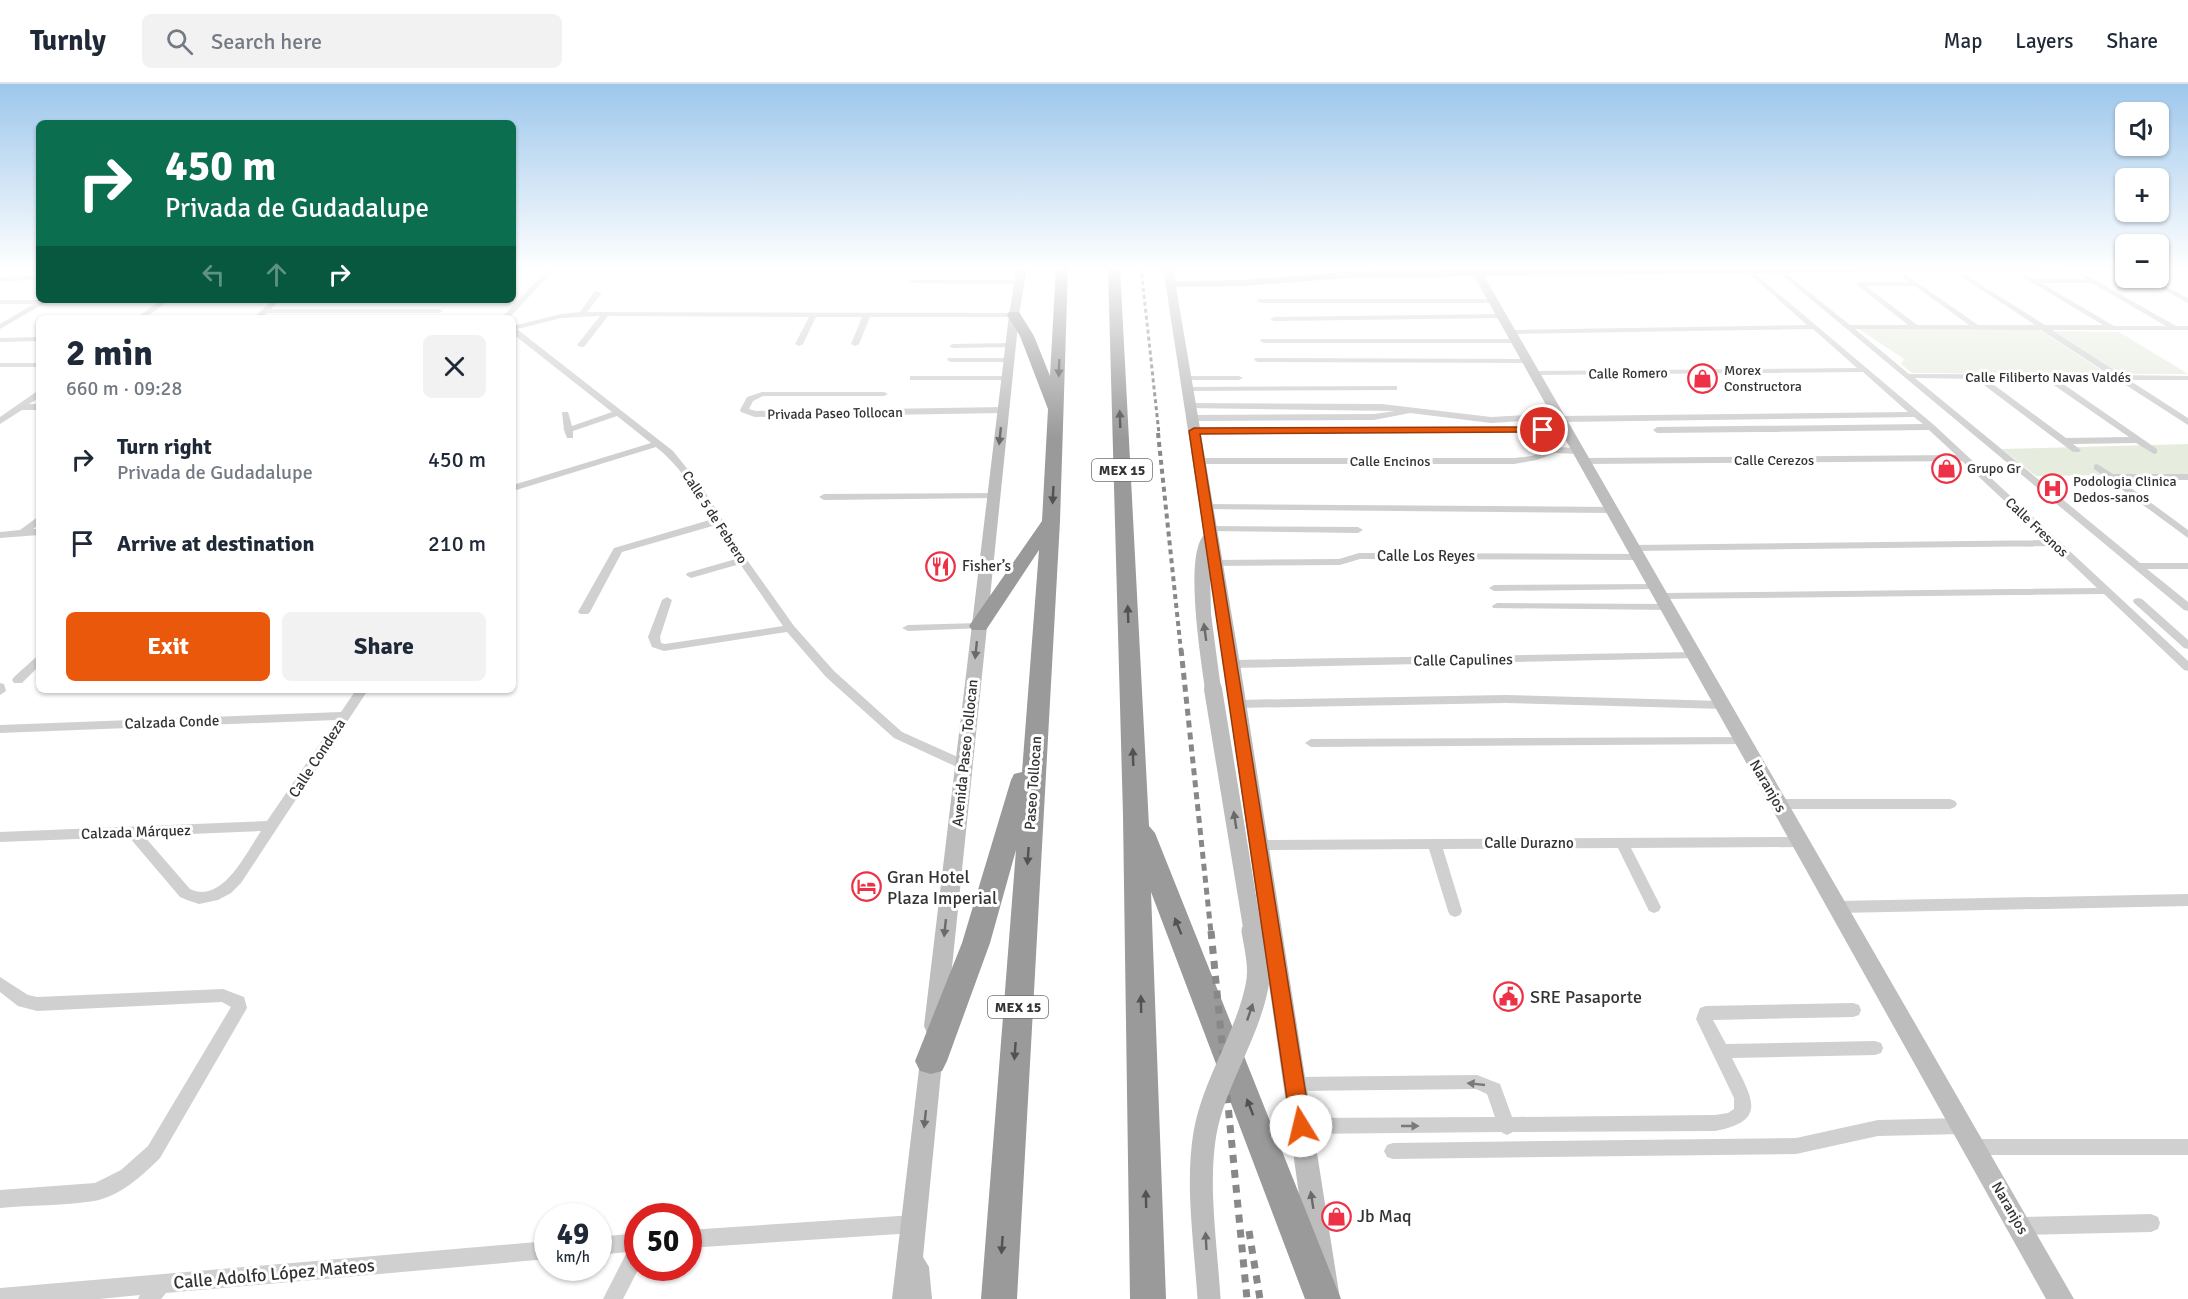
<!DOCTYPE html>
<meta charset="utf-8">
<style>
body{margin:0;font-family:Signika,sans-serif;background:#f2f2f3;color:#1f2937;height:100vh;display:flex;flex-direction:column;font-size:22px;white-space:nowrap}
*{box-sizing:border-box;margin:0}
p{font-size:20px;color:#747a83}
.icon{flex:none;width:33px;height:33px;fill:none;stroke:currentColor;stroke-width:2;stroke-linecap:round;stroke-linejoin:round}
.map{position:relative;flex:1;overflow:hidden}
.details{position:absolute;left:36px;top:231px;width:480px;height:378px;display:flex;flex-direction:column;background:#fff;border-radius:9px;box-shadow:0 2px 4px #0004}
.details>*{flex:none}
.guide{position:absolute;left:36px;top:36px;width:480px;height:183px;border-radius:9px;box-shadow:0 2px 4px #0004;background:#0b6e4f;color:#fff;overflow:hidden}
.controls{position:absolute;left:2115px;top:18px;display:grid;gap:12px}
.controls a{display:grid;place-items:center;width:54px;height:54px;border-radius:9px;background:#fff;box-shadow:0 2px 4px #0004;font-size:30px}
.speed{position:absolute;left:534px;top:1119px;display:flex;gap:12px;font-size:30px;font-weight:700;text-align:center}
.speed>*{display:grid;place-content:center;width:78px;height:78px;border-radius:50%;background:#fff;box-shadow:0 2px 4px #0004;line-height:1}
.speed small{font-size:15px;font-weight:400}
.speed .limit{border:9px solid #d22;background:#fff;color:#111}
.pin{position:absolute;display:grid;place-items:center;width:51px;height:51px;color:#fff;margin:-26px;border:3px solid #fff;border-radius:50%;box-shadow:0 2px 6px #0007}
.me{position:absolute;width:66px;margin:-33px;rotate:351deg;stroke-linejoin:round;filter:drop-shadow(0 0 4px #0008)}
.turn{display:flex;align-items:center;gap:21px;height:126px;padding:0 30px;font-size:27px}
.turn .icon{width:78px;height:78px;stroke-width:2.5}
.turn b{display:block;font-size:42px;line-height:51px}
.lanes{display:flex;align-items:center;height:57px;padding:0 30px;background:#0003;justify-content:center;gap:30px;direction:ltr}
.lanes .off{opacity:.35}
.round{display:grid;place-items:center;flex:none;width:63px;height:63px;border-radius:9px;background:#f2f2f3}
.headline{display:flex;align-items:center;justify-content:space-between;height:102px;padding:0 30px}
h1{font-size:36px;font-weight:700;line-height:45px}
.action{display:flex;gap:12px;margin-top:auto;padding:12px 30px}
.action a{flex:1;height:69px;border-radius:9px;background:#ea580c;color:#fff;font-size:24px;font-weight:700;line-height:69px;text-align:center}
.action a+a{background:#f2f2f3;color:#1f2937}
ul{padding:0;list-style:none}
li{display:flex;align-items:center;gap:18px;height:84px;padding:0 30px}
li div{flex:1}
li b{display:block;font-size:22px}
li em{font-style:normal}
header{display:flex;align-items:center;gap:36px;box-sizing:border-box;height:84px;padding:0 30px;background:#fff;border-bottom:2px solid #e0e1e3}
header strong{font-size:28px}
nav{display:flex;gap:33px;margin-inline-start:auto;font-size:21px}
.search{width:420px;height:54px;background:#f2f2f3;display:flex;align-items:center;gap:15px;box-sizing:border-box;padding:0 21px;border-radius:9px;color:#747a83;font-size:22px}
.map>svg:first-child{display:block}
.green{fill:#e6ecde}
.lines{fill:none;stroke-linecap:round;stroke-linejoin:round}
.street{fill:#d0d0d0;fill-rule:evenodd}
.secondary{fill:#bdbdbd;fill-rule:evenodd}
.highway{fill:#9a9a9a;fill-rule:evenodd}
.rail-far3{stroke:#888;stroke-width:3;stroke-dasharray:4 3;stroke-linecap:butt}
.rail-far2{stroke:#888;stroke-width:4;stroke-dasharray:5 4;stroke-linecap:butt}
.rail-far1{stroke:#888;stroke-width:5;stroke-dasharray:7 5;stroke-linecap:butt}
.rail{stroke:#888;stroke-width:7;stroke-dasharray:8 7;stroke-linecap:butt}
.secondary-bridge-far1{stroke:#bdbdbd;stroke-width:18}
.secondary-bridge{stroke:#bdbdbd;stroke-width:23}
.oneway{fill:#525252}
.oneway2{fill:#6a6a6a}
.oneway3{fill:#7a7a7a}
.route{fill:#ea580c;stroke:#983908;stroke-width:1.5}
.labels{text-anchor:middle;stroke-width:6;stroke-linejoin:round;paint-order:stroke}
.far-poi-label{font-size:14px;fill:#333;stroke:#fff;text-anchor:start}
.far-street-label{font-size:14px;fill:#333;stroke:#fff}
.shield{fill:#fff;stroke:#707070;stroke-width:1.5}
.shield-label{font-size:14px;font-weight:bold;fill:#333}
.street-label{font-size:15px;fill:#333;stroke:#fff}
.poi-label{font-size:15px;fill:#333;stroke:#fff;text-anchor:start}
.near-poi-label{font-size:18px;fill:#333;stroke:#fff;text-anchor:start}
.near-street-label{font-size:18px;fill:#333;stroke:#fff}
</style>
<header>
<strong>Turnly</strong>
<div class="search"><svg class="icon" aria-label="search" viewBox="0 0 24 24"><circle cx="10" cy="10" r="6"/><path d="M15 15l6 6"/></svg>Search here</div>
<nav><a>Map</a><a>Layers</a><a>Share</a></nav>
</header>
<div class="map">
<svg width="2188" height="1215" viewBox="0 0 2188 1215">
<rect width="100%" height="100%" fill="#fff"/>
<path class="green" d="M1859,245L2040,246L2107,290L1912,289L1901,280L1904,275Z
M2054,247L2119,248L2188,290H2121Z
M2188,360V390L2036,392L2002,365Z"/>
<g class="lines">
<path class="street" d="M550,183H557L509,234H501Z
M1748,184L1934,341L2188,577V587L2184,586L2104,510L1662,515L1657,512L1662,509L2097,504L2053,462L1634,467L1629,464L1634,461L2046,456L1962,377L1584,380L1579,377L1584,374L1956,371L1929,346L1657,349L1653,346L1657,343L1923,340L1914,333L1560,338L1556,335L1491,339L1410,329L1374,336L1192,337L1188,334L1192,331L1374,330L1395,327L1187,324L1186,322L1190,319L1382,320L1491,333L1558,329L1562,332L1908,328L1863,288L1536,291L1532,289L1536,287L1857,284L1813,245L1511,250L1507,248L1511,246L1807,241L1746,187V185Z
M1779,184L1850,241H1908L1856,200L1859,198H1909L1902,192L1905,190L1978,241H2035L1962,193V191L1964,190L2045,241H2103L2021,192L2024,190L2034,195H2085L2080,191L2083,189L2176,242H2188V246H2052L2122,291L2188,292V296H2129L2188,334V341L2118,296L2056,295L2157,365V369L2154,370L2136,359L2073,360L2081,366L2079,368H2073L1976,295L1915,294L2140,479H2188V485H2147L2188,518V527L2184,526L1777,187V185ZM2041,199H2092L2166,242H2114ZM1866,202H1915L1969,241H1917ZM1855,245L2041,246L2110,291L1909,290ZM1986,295H2045L2129,353L2066,354Z
M39,192V196L0,197V193Z
M2142,194H2149L2188,214V219Z
M911,196H1020L1023,198L1020,200L909,199V197Z
M595,207L602,209L587,228L1017,229L1018,231L1014,233H870L859,260L855,262L851,260L862,233H816L803,260L799,262L795,260L809,233L608,232L584,263H581L577,261L600,232L561,234L517,245L673,367L702,403L747,476L794,542L834,587L902,648L969,678L970,681L969,684H959L894,654L826,593L787,548L664,567L652,563L648,553L662,516L667,513L672,516L660,553L661,559L665,560L783,542L740,480L691,494L686,491L687,489L736,475L716,441L622,468L590,528L588,530H580L578,528L614,464L713,435C697,409 680,382 656,363L513,407V401L651,359L617,332L573,347V354H567L564,346L562,328H568L572,342L612,328L513,250V242L561,230L580,228Z
M1258,215H1493L1497,217L1493,219H1261L1257,217Z
M0,216H50L0,245V240L34,220H0Z
M161,216H170L145,234H136Z
M273,216H281L271,225H439L443,227L439,229H267L261,234H253Z
M1501,230H1504V234L1274,237L1270,235L1274,233Z
M39,253V257L0,258V254Z
M1261,255H1516L1520,257L1516,259H1264L1260,257Z
M1011,259L1015,261L1014,263L953,264L949,262L953,260Z
M948,274H1009L1013,276L1009,278H951L947,276Z
M1255,274L1528,275L1532,277L1528,279L1258,278L1254,276Z
M0,279H39V283H0Z
M910,292H1007L1011,294L1007,296H910Z
M1182,292H1239L1243,294L1239,296H1182Z
M1394,302H1397V306L1187,307L1183,305L1187,303Z
M36,308H39V314L29,320H39V326H22L0,340V333Z
M762,308H884L888,310L884,312H763L753,317L749,325L756,327L1003,323L1007,326L1003,329L755,333L741,328L740,326L747,313Z
M1567,343L1571,346L1570,348L1194,350L1190,347L1194,344Z
M1554,363L1578,364L1583,367L1578,370L1555,369L1537,376L1514,380H1199L1194,377L1199,374H1514L1532,372Z
M2097,380L2113,390H2188V396H2120L2188,446V454L2094,385V381Z
M994,409L999,412L997,414L824,416L819,413L824,410Z
M1206,420L1612,423L1617,426L1612,429L1203,425V421Z
M39,432V440L33,445H39V451L0,454V448L20,446Z
M1210,442L1358,443L1363,446L1358,449L1206,447V443Z
M1359,469L1639,470L1644,473L1639,476L1360,475L1340,481L1215,482L1210,479L1215,476L1339,475Z
M1655,500L1659,501L1660,503L1659,505L1494,507L1489,504L1494,501Z
M2138,514L2142,515L2188,556V565L2184,564L2134,519L2133,517L2134,515Z
M1497,519L1668,520L1673,523L1668,526L1493,524L1492,522Z
M979,539L983,540L985,542L983,544L908,547L902,544L908,541Z
M1695,568L1699,570L1701,572L1699,574L1232,584L1226,580L1232,576Z
M39,572V582L22,599H14L12,596L14,593L35,574Z
M0,599L4,600L6,607L0,611Z
M356,606H368L241,799L231,809L218,816L199,820L187,816L180,813L129,753L0,758V748L267,737L336,636L0,649V641L341,628ZM261,747C246,769 222,821 190,805L144,752Z
M1505,611L1723,617L1729,621L1723,625L1505,619L1238,624L1232,620L1238,616Z
M1742,653L1748,657L1746,660L1311,663L1305,659L1311,655Z
M1778,715H1950L1955,717L1957,720L1955,723L1950,725H1778L1773,723L1771,720L1773,717Z
M1800,753L1805,754L1807,758L1805,762L1800,763L1631,764L1661,823L1659,827L1654,829L1649,827L1618,764L1443,765L1462,827L1460,831L1455,833L1450,831L1448,827L1429,765L1258,766L1253,765L1251,761L1253,757L1258,756Z
M2188,810V822L1839,829L1834,827L1832,823L1834,819L1839,817Z
M0,893L28,911L37,913L223,905L244,913L247,924L160,1074C142,1092 120,1112 94,1117C64,1122 31,1121 0,1124V1106L95,1099L121,1086L148,1062L231,923L222,918L37,927L18,922L0,908Z
M1853,919L1859,921L1861,926L1859,931L1853,933L1713,936L1726,960L1875,957L1881,959L1883,964L1881,969L1875,971L1732,974C1750,1011 1771,1037 1715,1047L1513,1048L1507,1051L1501,1048L1301,1050L1295,1048L1292,1042L1295,1036L1301,1034L1495,1033L1487,1010L1476,1005L1294,1007L1288,1005L1286,1000L1288,995L1294,993L1477,991L1500,1000L1512,1033L1715,1031L1728,1029L1734,1025V1014L1696,935L1700,924L1706,922Z
M1962,1034L1968,1036L1971,1042L1968,1048L1962,1050L1878,1052L1796,1070L1393,1075L1387,1073L1384,1067L1387,1061L1393,1059L1796,1054L1878,1036Z
M1974,1055H2188V1071H1974L1968,1069L1965,1063L1968,1057Z
M2151,1130L2158,1133L2160,1139L2158,1145L2151,1148L2020,1151L2013,1148L2011,1142L2013,1136L2020,1133Z
M914,1131L921,1134L923,1140L921,1146L914,1149L688,1164V1146Z
M638,1149V1184H639L623,1215H603L627,1168L598,1171V1153Z
M548,1157V1175L166,1209L161,1215H138L140,1211L99,1215H0V1204Z"/>
<path class="secondary" d="M1017,183H1027L1019,231L946,942L943,949L935,951L927,949L924,942L1009,231Z
M1163,183H1173L1175,197L1243,196L1346,188L1477,186L2070,183L2066,186L1484,192L2074,1215H2046L1474,192L1346,194L1243,202L1176,203L1240,580L1340,1215H1314L1210,488L1211,530L1221,605L1213,610L1205,605C1201,576 1184,472 1204,451Z
M932,958L940,961L943,968L923,1173L929,1183L932,1215H892L921,968L924,961Z"/>
<path class="highway" d="M1056,183H1068L1060,437L1017,1215H981L1016,766L990,859L947,977L942,987L931,990L920,987L915,977L962,859L1011,696L1014,690L1022,688L1039,466L986,546H972L969,542L1042,437L1048,325L1020,252L1007,231L1009,228H1019L1034,252L1050,292Z
M1108,183H1120L1149,742L1155,749L1341,1215H1305L1151,808L1166,1215H1130L1123,731Z"/>
<path class="rail-far3" d="M1141,183L1159,350"/>
<path class="rail-far2" d="M1158,349L1181,567"/>
<path class="rail-far1" d="M1181,565L1211,849"/>
<path class="rail" d="M1211,847L1247,1215
M1249,1147L1260,1215"/>
<path class="secondary-bridge-far1" d="M1213,605L1253,849"/>
<path class="secondary-bridge" d="M1209,1215C1206,1163 1196,1101 1205,1049C1214,998 1247,953 1257,902C1261,885 1256,864 1253,847"/>
</g>
<defs><path id="oneway-solid" d="M-6-.8H1V-3.2L6.5 0L1 3.2V.8H-6Z" transform="scale(1.5)"/></defs>
<g class="oneway">
<use href="#oneway-solid" transform="translate(1059 284) rotate(92)"/>
<use href="#oneway-solid" transform="translate(1120 335) rotate(-92)"/>
<use href="#oneway-solid" transform="translate(1053 411) rotate(93)"/>
<use href="#oneway-solid" transform="translate(1128 530) rotate(-92)"/>
<use href="#oneway-solid" transform="translate(1133 673) rotate(-92)"/>
<use href="#oneway-solid" transform="translate(1028 772) rotate(94)"/>
<use href="#oneway-solid" transform="translate(1178 842) rotate(-112)"/>
<use href="#oneway-solid" transform="translate(1141 920) rotate(-91)"/>
<use href="#oneway-solid" transform="translate(1015 967) rotate(94)"/>
<use href="#oneway-solid" transform="translate(1250 1023) rotate(-111)"/>
<use href="#oneway-solid" transform="translate(1146 1115) rotate(-91)"/>
<use href="#oneway-solid" transform="translate(1002 1161) rotate(94)"/>
</g>
<g class="oneway2">
<use href="#oneway-solid" transform="translate(1000 352) rotate(96)"/>
<use href="#oneway-solid" transform="translate(1205 548) rotate(-98)"/>
<use href="#oneway-solid" transform="translate(976 566) rotate(96)"/>
<use href="#oneway-solid" transform="translate(1235 736) rotate(-99)"/>
<use href="#oneway-solid" transform="translate(945 844) rotate(96)"/>
<use href="#oneway-solid" transform="translate(1250 928) rotate(-71)"/>
<use href="#oneway-solid" transform="translate(925 1035) rotate(96)"/>
<use href="#oneway-solid" transform="translate(1312 1116) rotate(-99)"/>
<use href="#oneway-solid" transform="translate(1206 1157) rotate(-93)"/>
</g>
<g class="oneway3">
<use href="#oneway-solid" transform="translate(1476 1000) rotate(-174)"/>
<use href="#oneway-solid" transform="translate(1410 1042)"/>
</g>
<linearGradient id="sky" x2="0" y2="1"><stop stop-color="#9dc7eb"/><stop offset="0.52" stop-color="#fff"/><stop offset="1" stop-color="#fff" stop-opacity="0"/></linearGradient>
<rect width="2188" height="354" fill="url(#sky)"/>
<path class="route" d="M1543,343L1548,346L1547,348L1200,350L1311,1042L1308,1049L1301,1051L1294,1049L1291,1042L1189,347L1194,344Z"/>
<defs>
<symbol id="shop-ring" viewBox="-11 -11 22 22"><circle r="9.5" fill="#fff" stroke="#ed3247" stroke-width="1.5"/><path d="M-5-2.5h2.3a2.7 3.5 0 0 1 5.4 0H5L5.5 6h-11ZM-1.5-2.5h3a1.5 2.3 0 0 0-3 0Z" fill="#ed3247"/></symbol>
<symbol id="hospital-ring" viewBox="-11 -11 22 22"><circle r="9.5" fill="#fff" stroke="#ed3247" stroke-width="1.5"/><path d="M-5-5h3v3.5h4V-5h3V5h-3V1.5h-4V5h-3Z" fill="#ed3247"/></symbol>
<symbol id="restaurant-ring" viewBox="-11 -11 22 22"><circle r="9.5" fill="#fff" stroke="#ed3247" stroke-width="1.5"/><path d="M-5-6h1v4h1v-4h1v4h1v-4h1v5L-1.5 .5V6h-2V.5L-5-1ZM5-6V6H3V1.5H1.5Q1.5-4 5-6Z" fill="#ed3247"/></symbol>
<symbol id="hotel-ring" viewBox="-11 -11 22 22"><circle r="9.5" fill="#fff" stroke="#ed3247" stroke-width="1.5"/><path d="M-6-4.5h1.5V1H6V5H4.5V3h-9V5H-6ZM-4 0a1.8 1.8 0 1 1 3.6 0ZM.5 0V-2.5h3Q6-2.5 6 0Z" fill="#ed3247"/></symbol>
<symbol id="civic-ring" viewBox="-11 -11 22 22"><circle r="9.5" fill="#fff" stroke="#ed3247" stroke-width="1.5"/><path d="M-.6-6.5H3V-4.5H.6V-3L4-1V1h2V6H-6V1h2V-1L-.6-3ZM-1.2 2.5V6h2.4V2.5Z" fill="#ed3247"/></symbol>
</defs>
<g fill-rule="evenodd">
<use href="#shop-ring" x="1686" y="278" width="33" height="33"/>
<use href="#shop-ring" x="1930" y="368" width="33" height="33"/>
<use href="#hospital-ring" x="2036" y="388" width="33" height="33"/>
<use href="#restaurant-ring" x="924" y="466" width="33" height="33"/>
<use href="#hotel-ring" x="850" y="786" width="33" height="33"/>
<use href="#civic-ring" x="1492" y="896" width="33" height="33"/>
<use href="#shop-ring" x="1320" y="1116" width="33" height="33"/>
</g>
<g class="labels">
<g class="far-poi-label">
<text x="1724" y="291">Morex<tspan x="1724" dy="16">Constructora</tspan></text>
<text x="1967" y="389">Grupo Gr</text>
<text x="2073" y="402">Podologia Clinica<tspan x="2073" dy="16">Dedos-sanos</tspan></text>
</g>
<g class="far-street-label">
<text transform="translate(1628 289) rotate(-1)" y="5">Calle Romero</text>
<text x="2048" y="298">Calle Filiberto Navas Valdés</text>
<text transform="translate(835 329) rotate(-1)" y="5">Privada Paseo Tollocan</text>
<text x="1774" y="381">Calle Cerezos</text>
<text x="1390" y="382">Calle Encinos</text>
<text transform="translate(715 433) rotate(57)" y="5">Calle 5 de Febrero</text>
<text transform="translate(2037 443) rotate(43)" y="5">Calle Fresnos</text>
</g>
<g class="shield">
<rect x="1092" y="375" width="60" height="22" rx="4.5"/>
<rect x="988" y="912" width="60" height="22" rx="4.5"/>
</g>
<g class="shield-label">
<text x="1122" y="391">MEX 15</text>
<text x="1018" y="928">MEX 15</text>
</g>
<g class="street-label">
<text x="1426" y="477">Calle Los Reyes</text>
<text transform="translate(1463 576) rotate(-1)" y="5">Calle Capulines</text>
<text transform="translate(172 638) rotate(-2)" y="5">Calzada Conde</text>
<text transform="translate(965 669) rotate(-84)" y="5">Avenida Paseo Tollocan</text>
<text transform="translate(317 674) rotate(-57)" y="5">Calle Condeza</text>
<text transform="translate(1033 699) rotate(-86)" y="5">Paseo Tollocan</text>
<text transform="translate(1768 702) rotate(60)" y="5">Naranjos</text>
<text transform="translate(136 748) rotate(-2)" y="5">Calzada Márquez</text>
<text x="1529" y="764">Calle Durazno</text>
<text transform="translate(2010 1124) rotate(60)" y="5">Naranjos</text>
</g>
<g class="poi-label">
<text x="962" y="487">Fisher’s</text>
</g>
<g class="near-poi-label">
<text x="887" y="799">Gran Hotel<tspan x="887" dy="21">Plaza Imperial</tspan></text>
<text x="1530" y="919">SRE Pasaporte</text>
<text x="1357" y="1138">Jb Maq</text>
</g>
<g class="near-street-label">
<text transform="translate(274 1190) rotate(-5)" y="6">Calle Adolfo López Mateos</text>
</g>
</g>
</svg>
<div class="controls">
<a><svg class="icon" aria-label="sound" viewBox="0 0 24 24"><path d="M4 9h4l5-4v14l-5-4H4zM17 9q2 3 0 6"/></svg></a>
<a>+</a>
<a>−</a>
</div>
<div class="speed"><div>49<small>km/h</small></div><div class="limit">50</div></div>
<div class="pin" style="left:1543px;top:346px;background:#d93025"><svg class="icon" aria-label="arrive" viewBox="0 0 24 24"><path d="M6 21V4h12l-3 4 3 4H6"/></svg></div>
<svg class="me" style="left:1301px;top:1042px" viewBox="-20 -20 40 40"><circle r="19" fill="#fff"/><path d="M0-13L10 11 0 6-10 11z" fill="#ea580c"/></svg>
<div class="guide">
<div class="turn"><svg class="icon" aria-label="right" viewBox="0 0 24 24"><path d="M7 20v-9h11M14 6l5 5-5 5"/></svg><div><b>450 m</b>Privada de Gudadalupe</div></div>
<div class="lanes"><svg class="icon off" aria-label="left" viewBox="0 0 24 24"><path d="M17 20v-9H6M10 6l-5 5 5 5"/></svg><svg class="icon off" aria-label="ahead" viewBox="0 0 24 24"><path d="M12 20V5M6 11l6-6 6 6"/></svg><svg class="icon" aria-label="right" viewBox="0 0 24 24"><path d="M7 20v-9h11M14 6l5 5-5 5"/></svg></div>
</div>
<section class="details">
<div class="headline"><div><h1>2 min</h1><p>660 m · 09:28</p></div><a class="round"><svg class="icon" aria-label="close" viewBox="0 0 24 24"><path d="M6 6l12 12M18 6L6 18"/></svg></a></div>
<ul>
<li><svg class="icon" aria-label="right" viewBox="0 0 24 24"><path d="M7 20v-9h11M14 6l5 5-5 5"/></svg><div><b>Turn right</b><p>Privada de Gudadalupe</p></div><em>450 m</em></li>
<li><svg class="icon" aria-label="arrive" viewBox="0 0 24 24"><path d="M6 21V4h12l-3 4 3 4H6"/></svg><div><b>Arrive at destination</b></div><em>210 m</em></li>
</ul>
<div class="action"><a>Exit</a><a>Share</a></div>
</section>
</div>
